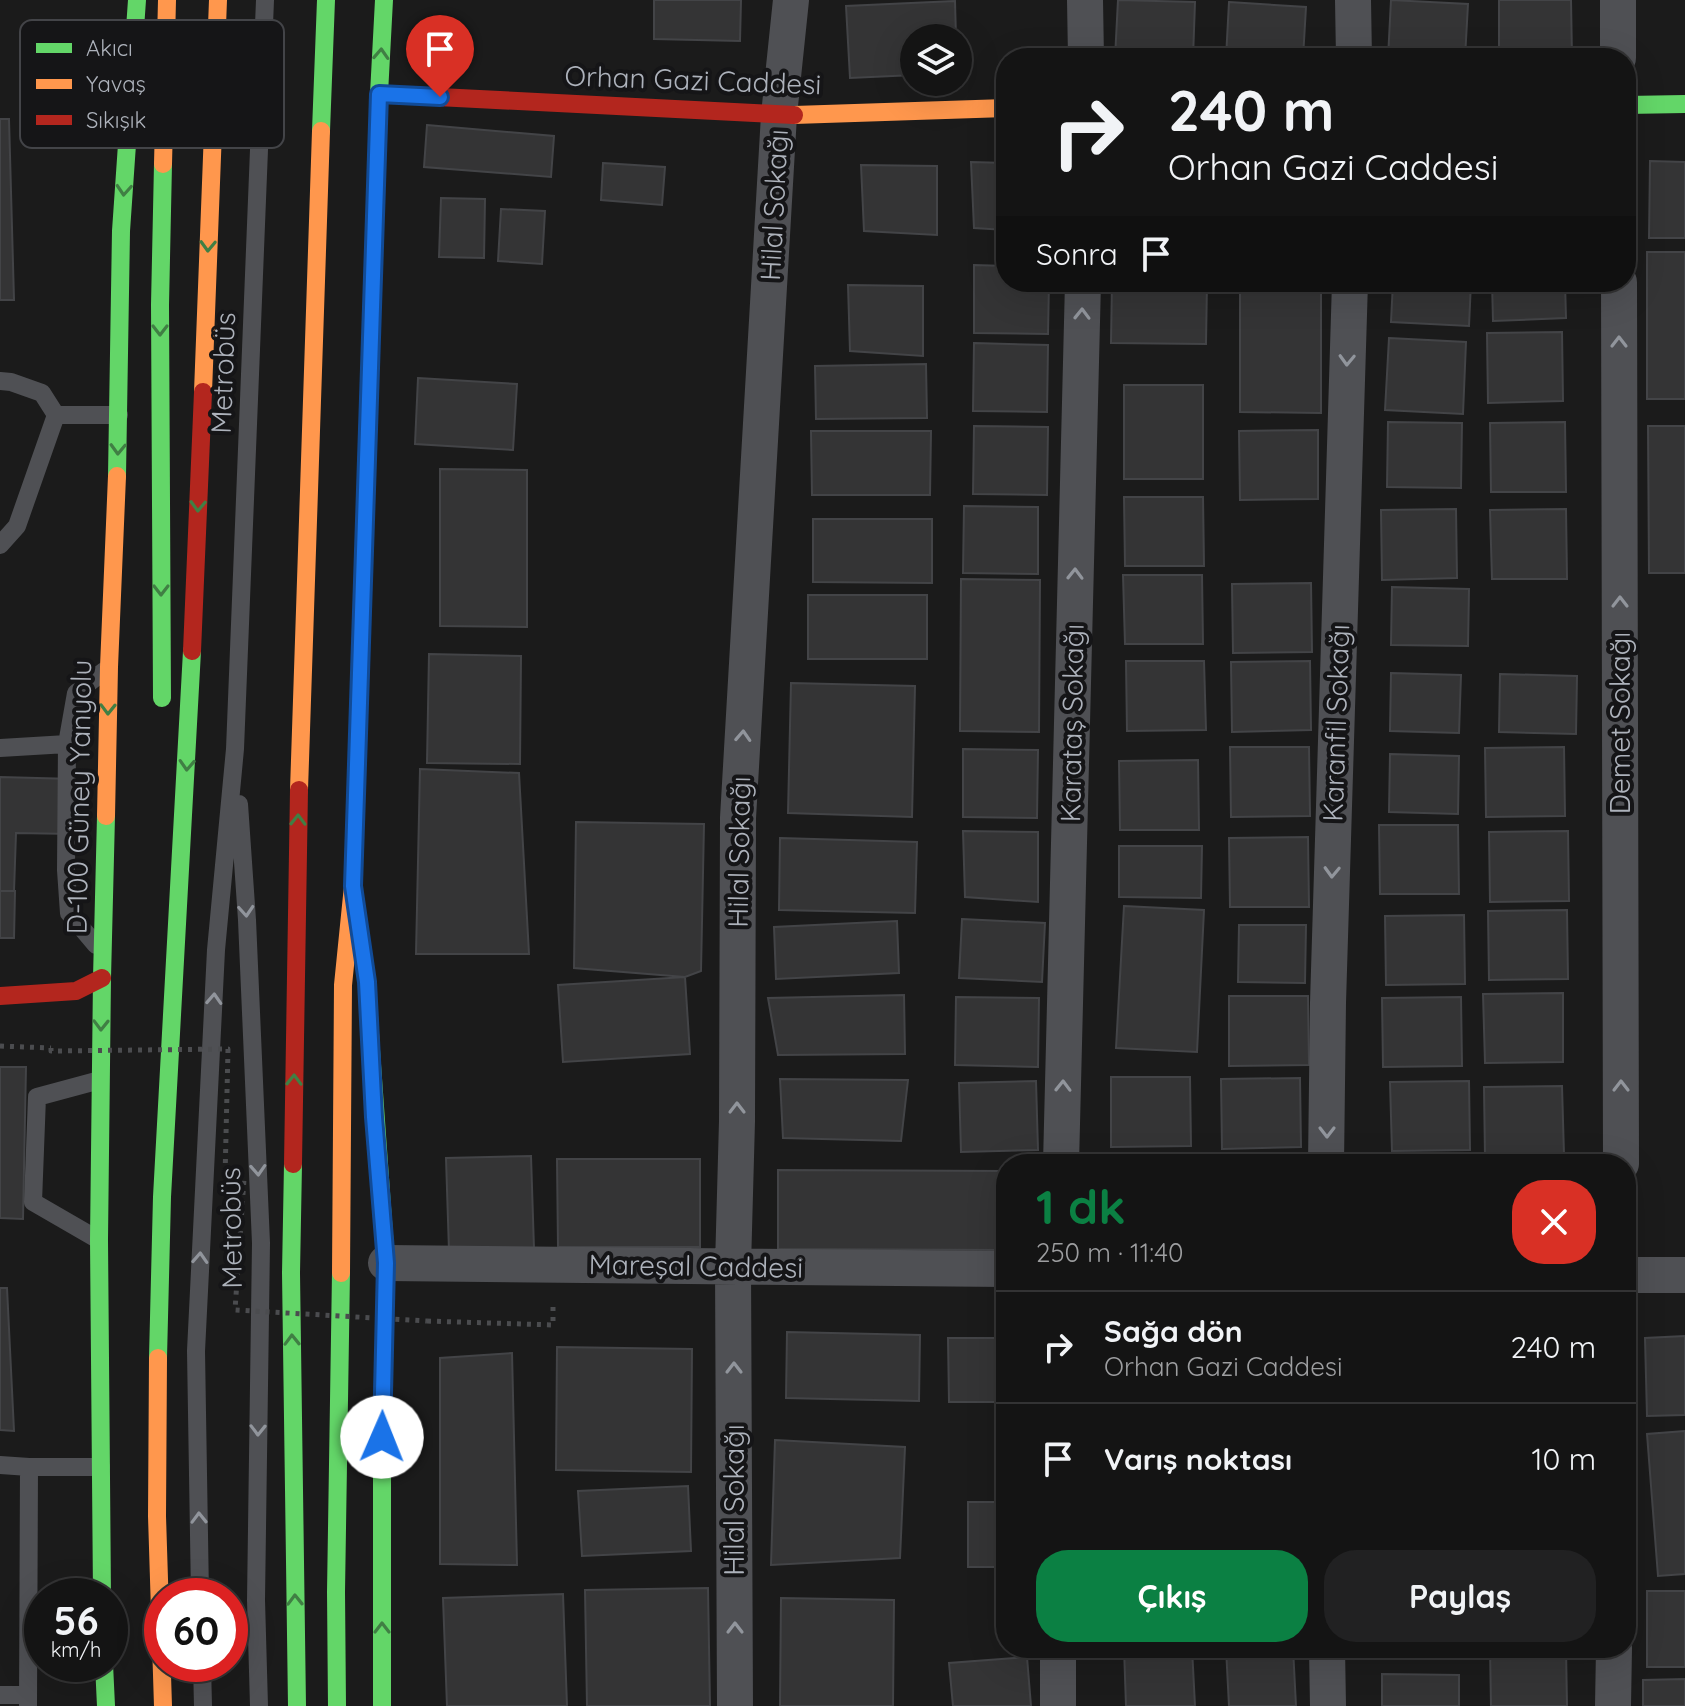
<!DOCTYPE html>
<html lang="tr">
<meta charset="utf-8">
<style>
body{margin:0;font-family:Quicksand,sans-serif;background:#212122;color:#f1f3f6;height:100vh;display:flex;flex-direction:column;font-size:30px;white-space:nowrap}
*{box-sizing:border-box;margin:0}
p{font-size:26px;color:#9d9ea0}
.icon{flex:none;width:44px;height:44px;fill:none;stroke:currentColor;stroke-width:2;stroke-linecap:round;stroke-linejoin:round}
.map{position:relative;flex:1;overflow:hidden}
.side{position:absolute;left:996px;top:1154px;width:640px;height:504px;display:flex;flex-direction:column;background:#141414;border-radius:32px;box-shadow:0 8px 32px #0002,0 0 0 2px #333334}
.side>*{flex:none}
.hud{position:absolute;left:996px;top:48px;width:640px;height:244px;border-radius:32px;box-shadow:0 8px 32px #0002,0 0 0 2px #333334;background:#141414;color:#f1f3f6;overflow:hidden}
.fabs{position:absolute;left:900px;top:24px;display:grid;gap:16px}
.fabs a{display:grid;place-items:center;width:72px;height:72px;border-radius:50%;background:#141414;box-shadow:0 8px 32px #0002,0 0 0 2px #333334;font-size:40px}
.speed{position:absolute;left:24px;top:1578px;display:flex;gap:16px;font-size:40px;font-weight:700;text-align:center}
.speed>*{display:grid;place-content:center;width:104px;height:104px;border-radius:50%;background:#141414;box-shadow:0 8px 32px #0002,0 0 0 2px #333334;line-height:1}
.speed small{font-size:20px;font-weight:400}
.speed .limit{border:12px solid #d22;background:#fff;color:#111}
.pin{position:absolute;display:grid;place-items:center;width:68px;height:68px;color:#fff;margin:-82px -34px;border-radius:50% 50% 50% 0;rotate:-45deg;box-shadow:0 0 8px #0007}
.pin .icon{rotate:45deg}
.me{position:absolute;width:88px;margin:-44px;rotate:1deg;stroke-linejoin:round;filter:drop-shadow(0 0 6px #0008)}
.turn{display:flex;align-items:center;gap:28px;height:168px;padding:0 40px;font-size:36px}
.turn .icon{width:104px;height:104px;stroke-width:2.5}
.turn b{display:block;font-size:56px;line-height:68px}
.then{display:flex;align-items:center;height:76px;padding:0 40px;background:#0003;gap:16px;font-size:30px}
.round{display:grid;place-items:center;flex:none;width:84px;height:84px;border-radius:32px;background:#212122}
.headline{display:flex;align-items:center;justify-content:space-between;height:136px;padding:0 40px}
h1{font-size:48px;font-weight:700;line-height:60px;color:#0b8043}
.action{display:flex;gap:16px;margin-top:auto;padding:16px 40px}
.action a{flex:1;height:92px;border-radius:32px;background:#0b8043;color:#fff;font-size:32px;font-weight:700;line-height:92px;text-align:center}
.action a+a{background:#212122;color:#f1f3f6}
ul{padding:0;list-style:none}
li{display:flex;align-items:center;gap:24px;height:112px;padding:0 40px;border-top:2px solid #333334}
li div{flex:1}
li b{display:block;font-size:30px}
li em{font-style:normal}
.map>svg:first-child{display:block}
.building{fill:#343435;stroke:#434447;stroke-width:2}
.lines{fill:none;stroke-linecap:round;stroke-linejoin:round}
.path{stroke:#4b4c4f;stroke-width:5;stroke-dasharray:4 6;stroke-linecap:butt}
.lane{stroke:#4f5054;stroke-width:18}
.street{stroke:#4f5054;stroke-width:36}
.fast{stroke:#63d668;stroke-width:18}
.slow{stroke:#ff974d;stroke-width:18}
.jam{stroke:#b3261e;stroke-width:18}
.path-bridge{stroke:#4b4c4f;stroke-width:5;stroke-dasharray:4 6;stroke-linecap:butt}
.oneway{stroke:#407f44}
.oneway2{stroke:#91959c}
.route-casing{stroke:#114b97;stroke-width:20}
.route{stroke:#1a73e8;stroke-width:14}
.labels{text-anchor:middle;stroke-width:8;stroke-linejoin:round;paint-order:stroke}
.street-label{font-size:28px;fill:#adb2bb;stroke:#151517}
.key{fill:#151517;stroke:#434448;stroke-width:2}
.key-label{font-size:22px;fill:#adb2bb}
</style>
<div class="map">
<svg width="1685" height="1706" viewBox="0 0 1685 1706">
<rect width="100%" height="100%" fill="#1b1b1b"/>
<path class="building" d="M654,0H741L740,41L654,39Z
M1118,0L1195,2L1193,58H1115Z
M1391,0L1468,4L1465,58H1388Z
M1499,0H1571L1572,58H1499Z
M955,1L956,38H914V75L850,78L846,6Z
M1229,2L1306,7L1303,58H1226Z
M0,119H9L14,300H0Z
M427,125L554,136L551,177L424,167Z
M1650,161L1685,162V238H1649Z
M971,162L1006,163V230L974,228Z
M603,163L665,167L662,205L601,200Z
M861,165L937,166V235L864,231Z
M441,198L485,199L484,258L439,257Z
M501,209L545,211L542,264L498,261Z
M1647,252H1685V399H1647Z
M974,265L1006,266V282H1049L1048,334L974,333Z
M1112,282H1207L1206,344L1111,343Z
M1240,282H1321V413L1240,412Z
M1393,282H1471L1469,326L1391,322Z
M1492,282H1565L1566,318L1493,321Z
M848,285L923,286V356L850,351Z
M1562,332L1563,401L1488,403L1487,333Z
M1389,338L1466,342L1463,414L1385,410Z
M974,343L1048,345L1047,412L973,411Z
M926,364L927,418L816,419L815,366Z
M418,378L517,384L513,450L415,444Z
M1124,385H1203V479H1124Z
M1388,422L1462,423L1461,488L1387,487Z
M1565,422L1566,492H1491L1490,423Z
M974,426L1048,427L1047,495L973,494Z
M1648,426H1685V573H1649Z
M1318,430V499L1240,500L1239,431Z
M811,431H931L930,495H812Z
M440,469L527,470V627L440,626Z
M1124,497H1203L1204,566H1125Z
M964,506L1038,507V574L963,573Z
M1456,509L1457,578L1382,580L1381,510Z
M1566,509L1567,579H1492L1490,510Z
M813,519H932V583L813,582Z
M1123,575H1202L1203,644H1125Z
M961,579L1040,580L1039,732L960,731Z
M1311,583L1312,652L1233,653L1232,584Z
M1392,587L1469,589L1468,646L1391,645Z
M808,595H927V659H808Z
M429,654L521,656L520,764L427,763Z
M1126,661H1204L1206,730L1127,731Z
M1310,661L1311,730L1232,732L1231,662Z
M1391,673L1461,675L1459,733L1390,731Z
M1500,674L1577,676L1576,734L1499,732Z
M791,683L915,686L912,817L788,813Z
M1230,747H1309L1310,816L1231,817Z
M1564,747L1565,816L1486,817L1485,748Z
M963,749L1038,750L1037,818L963,817Z
M1390,754L1459,756L1458,814L1389,812Z
M1198,760L1199,830H1120L1119,761Z
M420,769L519,773L529,954H416Z
M0,777L74,779L73,834L16,833L14,891H0Z
M576,822L704,824L701,971L685,977L574,968Z
M1379,825H1458L1459,894H1380Z
M963,831L1038,832V902L965,897Z
M1568,831L1569,901L1490,902L1489,832Z
M1308,837L1309,907H1230L1229,838Z
M780,838L917,842L915,913L779,910Z
M1119,846H1202L1201,898L1119,897Z
M0,891H15L14,938H0Z
M1124,906L1204,910L1197,1052L1116,1048Z
M1567,910L1568,979L1489,980L1488,911Z
M1464,915L1465,984L1386,985L1385,916Z
M962,919L1045,923L1042,982L959,978Z
M897,921L899,973L776,979L774,927Z
M1239,925H1306L1305,983L1238,982Z
M685,977L690,1054L563,1062L558,985Z
M1563,993V1062L1485,1063L1483,994Z
M904,995L905,1054L778,1055L768,998Z
M1229,996H1308L1309,1065L1229,1066Z
M956,997L1039,998L1038,1067L955,1065Z
M1461,997L1462,1066L1383,1067L1382,998Z
M0,1067H26L23,1219L0,1218Z
M1111,1077H1190L1191,1146L1111,1147Z
M1300,1078L1301,1147L1222,1149L1221,1079Z
M780,1079L908,1080L901,1141L783,1138Z
M1036,1081L1038,1150L961,1152L959,1083Z
M1469,1081L1470,1150L1392,1151L1390,1082Z
M1562,1086L1564,1155L1485,1156L1484,1087Z
M531,1156L534,1249L449,1251L446,1158Z
M557,1159H700V1247H558Z
M778,1170L1006,1171V1250L778,1249Z
M0,1288H7L14,1431L0,1430Z
M787,1332L920,1335L919,1401L786,1398Z
M1685,1336V1415L1647,1416L1645,1338Z
M948,1338H1006V1402H949Z
M557,1347L692,1349L691,1472L556,1470Z
M512,1353L517,1565L440,1564V1358Z
M1685,1431V1574L1658,1576L1647,1434Z
M775,1440L905,1447L900,1558L771,1565Z
M688,1486L691,1551L582,1556L578,1491Z
M968,1502H1006V1567H968Z
M708,1588L710,1706H587L585,1590Z
M1647,1591H1685V1667H1647Z
M563,1594L567,1706H447L443,1598Z
M781,1598L894,1600L893,1706H780Z
M1124,1648H1192L1195,1706H1126Z
M1226,1648H1293L1296,1706H1229Z
M1490,1648H1566L1567,1706H1491Z
M1027,1657L1031,1706H953L949,1663Z
M1382,1674L1459,1675V1706H1382Z
M1685,1679V1706H1643V1680Z"/>
<g class="lines">
<path class="path" d="M0,1046L51,1048
M427,1321L553,1325V1301"/>
<path class="lane" d="M0,381L11,382L42,393L56,415
M0,545L17,526L56,415H119
M0,748L67,744
M239,804L247,920L261,1243L256,1600L259,1706
M96,945L69,913L66,870L67,744L76,693L104,671
M97,1239L33,1202L37,1097L100,1080
M0,1465L29,1467H101
M200,1596L196,1351L216,950L235,749L265,0
M202,1664L203,1706
M0,1695H28
M28,1706L29,1467"/>
<path class="street" d="M1085,0L1086,58
M1353,0L1354,58
M1618,0V58
M1619,282L1621,1164
M1061,1164L1083,282
M1326,1164L1328,1003L1350,282
M386,1263L1006,1269
M1626,1275H1685
M1327,1648L1328,1706
M735,1706L733,1266L737,1121L738,818L779,115L791,0
M1058,1706V1648
M1613,1706L1614,1648"/>
<path class="fast" d="M1626,105L1685,104
M321,131L326,0
M368,423L379,94L384,0
M117,476L121,231L137,0
M162,698L160,305L163,164
M371,1050L386,1263L382,1437V1706
M293,1164L291,1273L297,1706
M158,1358L162,1197L192,651
M102,1596L99,1240L102,978L106,816
M104,1664L106,1706
M337,1706L336,1592L341,1273"/>
<path class="slow" d="M794,115L1006,108
M163,164L167,0
M203,392L218,0
M368,423L353,886L367,982L371,1050
M299,790L321,131
M106,816L109,667L117,476
M341,1273L343,985L353,886
M158,1358L157,1516L163,1706"/>
<path class="jam" d="M379,94L794,115
M192,651L203,392
M0,996L76,991L102,978
M293,1164L299,790"/>
<path class="path-bridge" d="M51,1048V1051L228,1049L225,1178L244,1179L235,1310L427,1321"/>
</g>
<defs><path id="oneway-chevron" d="M-2-3.5L2.5 0L-2 3.5" fill="none" stroke-width="1.6" stroke-linecap="round" stroke-linejoin="round" transform="scale(2)"/></defs>
<g class="oneway">
<use href="#oneway-chevron" transform="translate(381 54) rotate(-87)"/>
<use href="#oneway-chevron" transform="translate(124 190) rotate(94)"/>
<use href="#oneway-chevron" transform="translate(208 246) rotate(92)"/>
<use href="#oneway-chevron" transform="translate(160 330) rotate(90)"/>
<use href="#oneway-chevron" transform="translate(118 449) rotate(92)"/>
<use href="#oneway-chevron" transform="translate(198 506) rotate(92)"/>
<use href="#oneway-chevron" transform="translate(161 590) rotate(90)"/>
<use href="#oneway-chevron" transform="translate(108 709) rotate(91)"/>
<use href="#oneway-chevron" transform="translate(187 765) rotate(93)"/>
<use href="#oneway-chevron" transform="translate(298 820) rotate(-89)"/>
<use href="#oneway-chevron" transform="translate(101 1025) rotate(91)"/>
<use href="#oneway-chevron" transform="translate(294 1080) rotate(-89)"/>
<use href="#oneway-chevron" transform="translate(292 1340) rotate(-91)"/>
<use href="#oneway-chevron" transform="translate(295 1600) rotate(-91)"/>
<use href="#oneway-chevron" transform="translate(382 1628) rotate(-90)"/>
</g>
<g class="oneway2">
<use href="#oneway-chevron" transform="translate(1082 314) rotate(-89)"/>
<use href="#oneway-chevron" transform="translate(1619 342) rotate(-90)"/>
<use href="#oneway-chevron" transform="translate(1347 360) rotate(92)"/>
<use href="#oneway-chevron" transform="translate(1075 574) rotate(-89)"/>
<use href="#oneway-chevron" transform="translate(1620 602) rotate(-90)"/>
<use href="#oneway-chevron" transform="translate(743 736) rotate(-87)"/>
<use href="#oneway-chevron" transform="translate(1332 872) rotate(92)"/>
<use href="#oneway-chevron" transform="translate(246 911) rotate(86)"/>
<use href="#oneway-chevron" transform="translate(214 999) rotate(-87)"/>
<use href="#oneway-chevron" transform="translate(1063 1086) rotate(-89)"/>
<use href="#oneway-chevron" transform="translate(1621 1086) rotate(-90)"/>
<use href="#oneway-chevron" transform="translate(737 1108) rotate(-90)"/>
<use href="#oneway-chevron" transform="translate(1327 1132) rotate(90)"/>
<use href="#oneway-chevron" transform="translate(258 1170) rotate(87)"/>
<use href="#oneway-chevron" transform="translate(200 1258) rotate(-87)"/>
<use href="#oneway-chevron" transform="translate(734 1368) rotate(-90)"/>
<use href="#oneway-chevron" transform="translate(258 1430) rotate(91)"/>
<use href="#oneway-chevron" transform="translate(199 1518) rotate(-91)"/>
<use href="#oneway-chevron" transform="translate(735 1628) rotate(-90)"/>
</g>
<g class="lines">
<defs>
<path id="route" d="M382,1437L386,1263L374,1117L367,982L353,886L379,94L440,97"/>
</defs>
<use href="#route" class="route-casing"/>
<use href="#route" class="route"/>
</g>
<g class="labels">
<g class="street-label">
<text transform="translate(693 80) rotate(2)" y="10">Orhan Gazi Caddesi</text>
<text transform="translate(774 205) rotate(-87)" y="10">Hilal Sokağı</text>
<text transform="translate(223 373) rotate(-88)" y="10">Metrobüs</text>
<text transform="translate(1072 723) rotate(-89)" y="10">Karataş Sokağı</text>
<text transform="translate(1336 723) rotate(-88)" y="10">Karanfil Sokağı</text>
<text transform="translate(1620 723) rotate(-90)" y="10">Demet Sokağı</text>
<text transform="translate(79 797) rotate(-89)" y="10">D-100 Güney Yanyolu</text>
<text transform="translate(739 852) rotate(-89)" y="10">Hilal Sokağı</text>
<text transform="translate(231 1228) rotate(-91)" y="10">Metrobüs</text>
<text transform="translate(696 1266) rotate(1)" y="10">Mareşal Caddesi</text>
<text transform="translate(734 1500) rotate(-90)" y="10">Hilal Sokağı</text>
</g>
</g>
<rect x="20" y="20" width="264" height="128" rx="12" class="key"/>
<rect x="36" y="43" width="36" height="10" fill="#63d668"/>
<rect x="36" y="79" width="36" height="10" fill="#ff974d"/>
<rect x="36" y="115" width="36" height="10" fill="#b3261e"/>
<g class="key-label">
<text x="86" y="56">Akıcı</text>
<text x="86" y="92">Yavaş</text>
<text x="86" y="128">Sıkışık</text>
</g>
</svg>
<div class="fabs">
<a><svg class="icon" aria-label="layers" viewBox="0 0 24 24"><path d="M12 4l9 5-9 5-9-5zM3 14l9 5 9-5"/></svg></a>
</div>
<div class="speed"><div>56<small>km/h</small></div><div class="limit">60</div></div>
<div class="pin" style="left:440px;top:97px;background:#d93025"><svg class="icon" aria-label="arrive" viewBox="0 0 24 24"><path d="M6 21V4h12l-3 4 3 4H6"/></svg></div>
<svg class="me" style="left:382px;top:1437px" viewBox="-20 -20 40 40"><circle r="19" fill="#fff"/><path d="M0-13L10 11 0 6-10 11z" fill="#1a73e8"/></svg>
<div class="hud">
<div class="turn"><svg class="icon" aria-label="right" viewBox="0 0 24 24"><path d="M7 20v-9h11M14 6l5 5-5 5"/></svg><div><b>240 m</b>Orhan Gazi Caddesi</div></div>
<div class="then">Sonra<svg class="icon" aria-label="arrive" viewBox="0 0 24 24"><path d="M6 21V4h12l-3 4 3 4H6"/></svg></div>
</div>
<section class="side">
<div class="headline"><div><h1>1 dk</h1><p>250 m · 11:40</p></div><a class="round" style="background:#d93025;color:#fff"><svg class="icon" aria-label="close" viewBox="0 0 24 24"><path d="M6 6l12 12M18 6L6 18"/></svg></a></div>
<ul>
<li><svg class="icon" aria-label="right" viewBox="0 0 24 24"><path d="M7 20v-9h11M14 6l5 5-5 5"/></svg><div><b>Sağa dön</b><p>Orhan Gazi Caddesi</p></div><em>240 m</em></li>
<li><svg class="icon" aria-label="arrive" viewBox="0 0 24 24"><path d="M6 21V4h12l-3 4 3 4H6"/></svg><div><b>Varış noktası</b></div><em>10 m</em></li>
</ul>
<div class="action"><a>Çıkış</a><a>Paylaş</a></div>
</section>
</div>
